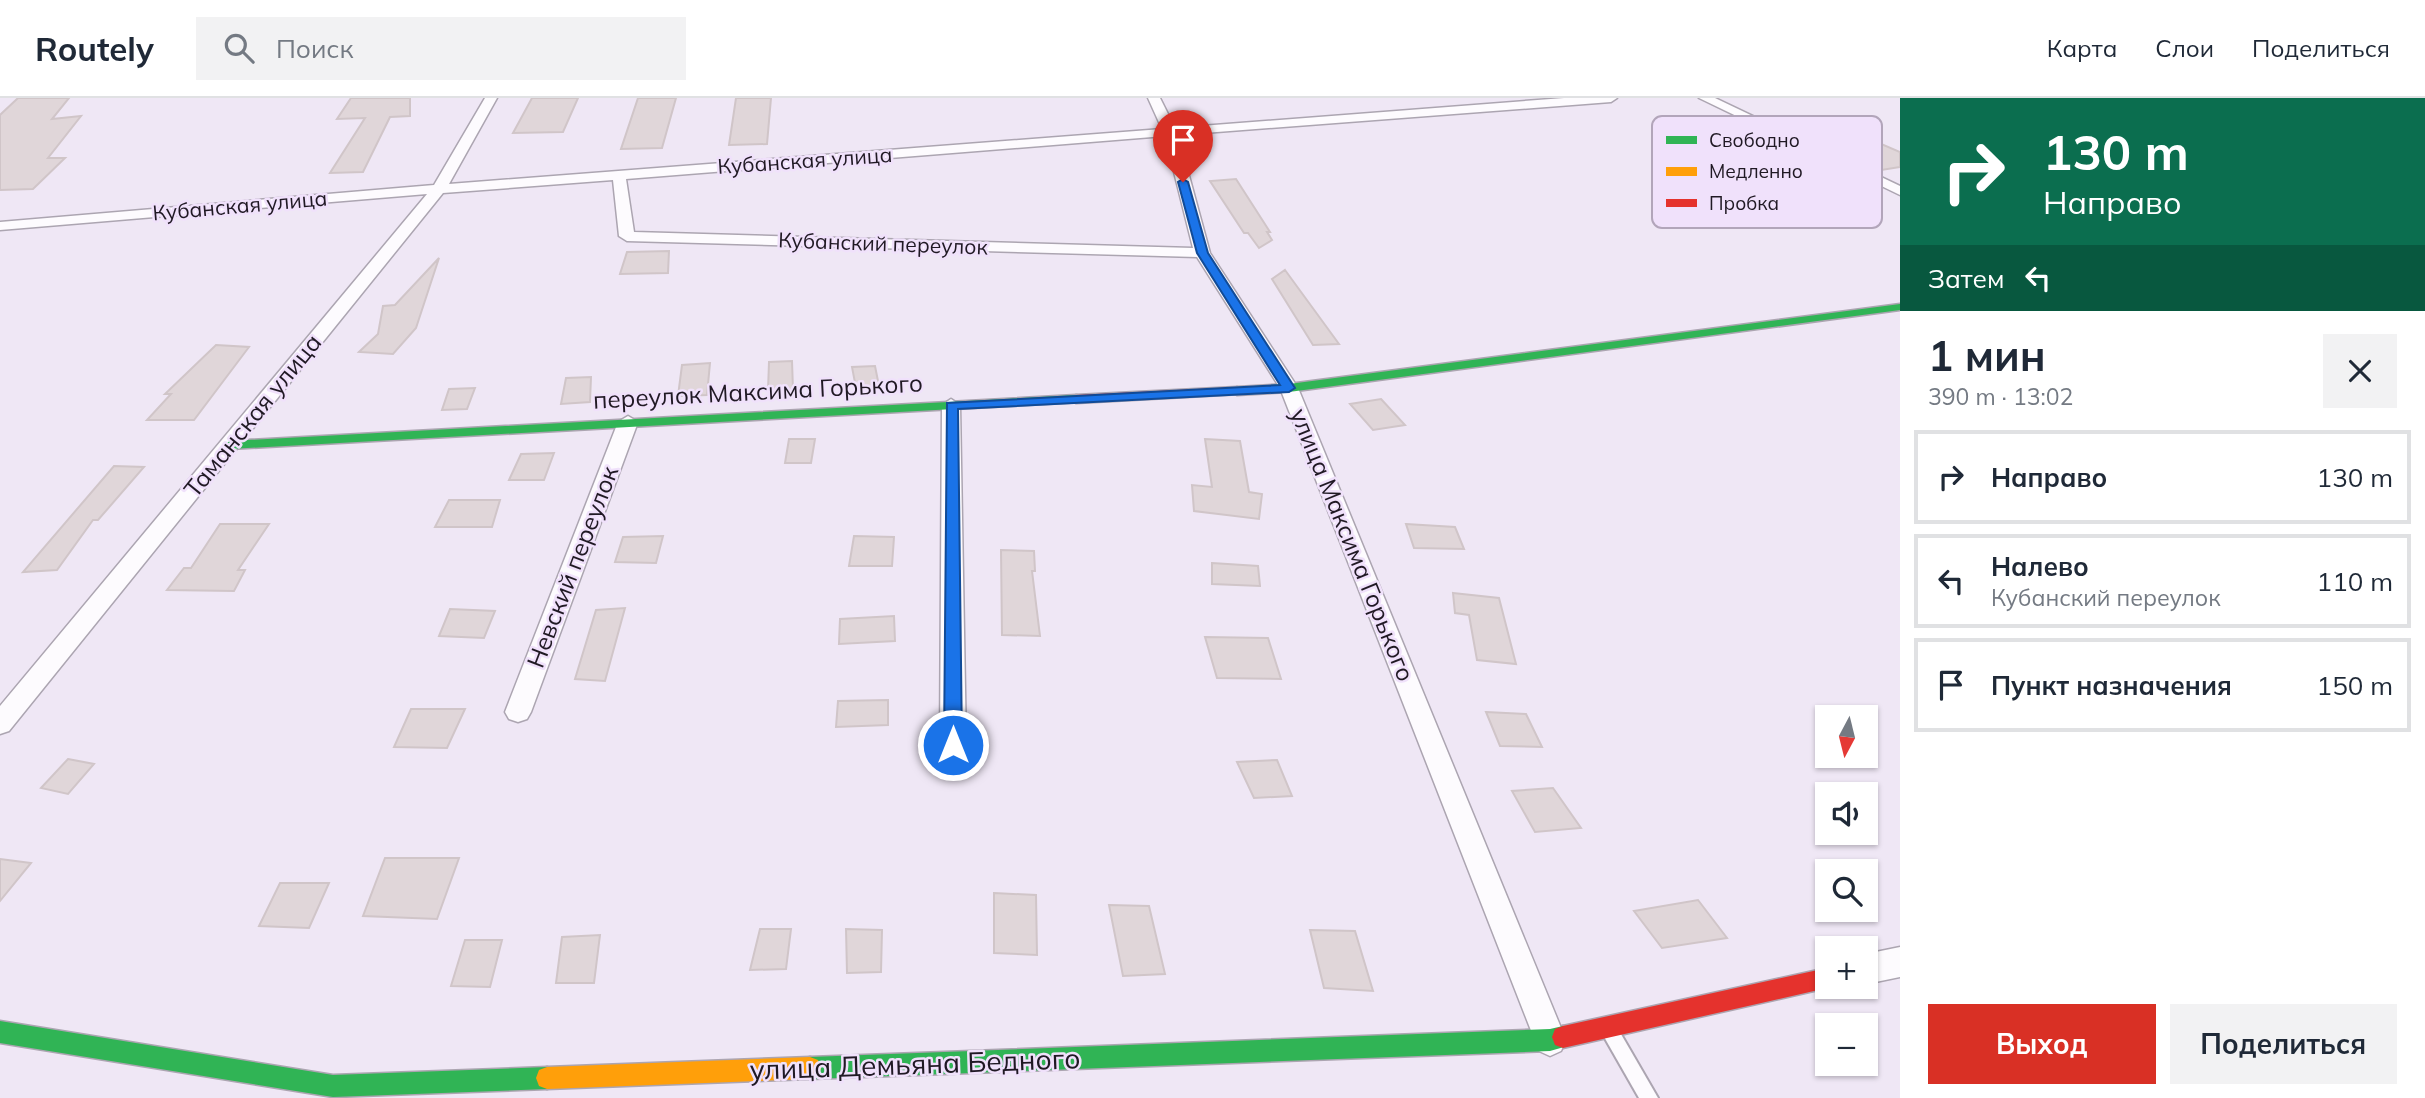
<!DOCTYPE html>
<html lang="ru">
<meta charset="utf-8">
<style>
body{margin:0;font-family:Mulish,sans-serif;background:#f2f2f3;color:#1f2937;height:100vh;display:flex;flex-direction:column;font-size:26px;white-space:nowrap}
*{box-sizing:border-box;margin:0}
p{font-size:23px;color:#747a83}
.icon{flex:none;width:38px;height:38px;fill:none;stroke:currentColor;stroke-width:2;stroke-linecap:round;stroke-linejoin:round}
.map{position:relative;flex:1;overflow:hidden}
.drawer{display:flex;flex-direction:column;background:#fff;width:525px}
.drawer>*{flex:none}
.hud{background:#0b6e4f;color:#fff;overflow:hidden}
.needle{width:46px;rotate:187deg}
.tools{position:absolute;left:1815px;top:607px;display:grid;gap:14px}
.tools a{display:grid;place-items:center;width:63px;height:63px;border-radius:0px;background:#fff;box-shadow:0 2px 5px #0004;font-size:35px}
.pin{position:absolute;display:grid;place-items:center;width:60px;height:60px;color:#fff;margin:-72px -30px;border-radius:50% 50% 50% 0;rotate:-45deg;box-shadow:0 0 7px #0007}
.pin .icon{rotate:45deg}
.me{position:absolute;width:77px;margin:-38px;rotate:0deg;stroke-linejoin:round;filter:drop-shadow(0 0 5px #0008)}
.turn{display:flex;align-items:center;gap:24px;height:147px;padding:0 28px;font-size:32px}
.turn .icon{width:91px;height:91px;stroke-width:2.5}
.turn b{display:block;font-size:49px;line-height:60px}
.then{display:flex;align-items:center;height:66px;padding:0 28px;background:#0003;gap:14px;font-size:26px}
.round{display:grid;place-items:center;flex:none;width:74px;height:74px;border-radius:0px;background:#f2f2f3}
.head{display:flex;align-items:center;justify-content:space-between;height:119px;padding:0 28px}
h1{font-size:42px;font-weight:700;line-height:52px}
.button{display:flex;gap:14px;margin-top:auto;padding:14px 28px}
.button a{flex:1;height:80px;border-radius:0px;background:#d93025;color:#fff;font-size:28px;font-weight:700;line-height:80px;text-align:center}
.button a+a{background:#f2f2f3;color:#1f2937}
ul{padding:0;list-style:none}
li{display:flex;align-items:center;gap:21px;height:94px;margin:0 14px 10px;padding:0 14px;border:4px solid #e0e1e3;border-radius:0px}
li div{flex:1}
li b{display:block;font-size:26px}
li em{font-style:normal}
header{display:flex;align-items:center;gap:42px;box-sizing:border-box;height:98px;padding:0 35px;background:#fff;border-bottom:2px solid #e0e1e3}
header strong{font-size:33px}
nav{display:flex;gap:38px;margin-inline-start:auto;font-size:24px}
.search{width:490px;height:63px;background:#f2f2f3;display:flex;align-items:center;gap:18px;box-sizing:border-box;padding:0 24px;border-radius:0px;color:#747a83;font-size:26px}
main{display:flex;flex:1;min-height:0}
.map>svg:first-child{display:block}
.building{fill:#e0d6d9;stroke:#d0c5c8;stroke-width:2}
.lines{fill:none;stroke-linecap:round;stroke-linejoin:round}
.lane-casing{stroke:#aca5b1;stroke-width:4}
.street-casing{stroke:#aca5b1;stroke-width:3}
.fast-casing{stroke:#aca5b1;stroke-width:3}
.slow-casing{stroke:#aca5b1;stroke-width:3}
.jam-casing{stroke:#aca5b1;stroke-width:3}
.lane{fill:#fdfbfe;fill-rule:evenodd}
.street{fill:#fdfbfe;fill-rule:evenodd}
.fast{fill:#30b455;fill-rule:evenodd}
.slow{fill:#ff9f0a;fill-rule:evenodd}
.jam{fill:#e5322d;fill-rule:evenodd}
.route{fill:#1a73e8;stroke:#114b97;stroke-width:2}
.labels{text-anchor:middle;stroke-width:5;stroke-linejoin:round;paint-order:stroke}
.far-street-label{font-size:21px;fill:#201924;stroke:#f0e1fb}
.street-label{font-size:24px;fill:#201924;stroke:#f0e1fb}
.near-street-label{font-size:28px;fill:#201924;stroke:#f0e1fb}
.key{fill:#f0e1fb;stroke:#b2a5ba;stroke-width:2}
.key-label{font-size:19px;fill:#201924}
</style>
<header>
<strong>Routely</strong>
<div class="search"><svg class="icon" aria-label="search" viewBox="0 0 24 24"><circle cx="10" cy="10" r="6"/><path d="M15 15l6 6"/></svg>Поиск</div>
<nav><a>Карта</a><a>Слои</a><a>Поделиться</a></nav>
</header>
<main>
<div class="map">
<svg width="1900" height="1000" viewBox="0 0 1900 1000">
<rect width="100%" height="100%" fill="#efe7f5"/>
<path class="building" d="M18,0H69L52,21L81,18L48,60H65L33,91L0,92V17Z
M351,0H410V18L390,19L363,74L330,75L365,20L337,21Z
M532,0H578L563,34L513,35Z
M638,0H676L662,50L621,51Z
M736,0H771L767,46L729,47Z
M1865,39L1900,54V69L1875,73L1818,46Z
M1236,81L1270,134H1267L1272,142L1259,150L1248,135H1244L1210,83Z
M669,153L668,175L620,176L627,154Z
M439,160L416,230L393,256L359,254L378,236L383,208L395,207Z
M1285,172L1339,246L1313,247L1272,181Z
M216,247L249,249L194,322H147L171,296H165Z
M792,263L793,292L768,293L769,264Z
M710,265L707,297L678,298L682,267Z
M875,268L879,288L856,290L852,269Z
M591,279L590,304L561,306L566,280Z
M475,290L467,311L442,312L449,291Z
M1381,301L1405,327L1373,332L1350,306Z
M789,341H815L811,365H785Z
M1205,341L1240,343L1249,394L1262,396L1259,421L1194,413L1192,387L1212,389Z
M554,355L544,382H509L521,356Z
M114,368L144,369L98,422H93L57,472L23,474Z
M449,402H500L492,429H435Z
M220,426H269L238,472H245L234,493L167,492L184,470H191Z
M1406,426L1455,429L1464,451L1414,450Z
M663,438L656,465L615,464L623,439Z
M854,438L894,439L892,468H849Z
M1001,452L1034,453L1035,473H1032L1040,538L1002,537Z
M1212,465L1258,468L1260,488L1212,486Z
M1453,495L1499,500L1516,566L1477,562L1469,517L1455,515Z
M625,510L605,583L575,581L596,512Z
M450,511L495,513L484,540L439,538Z
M894,518L895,543L839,546L840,521Z
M1205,539L1268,540L1281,581L1217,580Z
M888,602V627L836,629L838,603Z
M411,611H465L447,650L394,649Z
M1486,614L1526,616L1542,649L1500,648Z
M68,661L94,666L68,696L41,690Z
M1277,662L1292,698L1254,700L1237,664Z
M1553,690L1581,730L1535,734L1512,693Z
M385,760H459L437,821L363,818Z
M0,761L31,765L0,803Z
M280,785H329L309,830L259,828Z
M994,795L1036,797L1037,857L994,855Z
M1698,802L1727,840L1662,850L1634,813Z
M1109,807L1149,808L1165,876L1123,878Z
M760,831H791L786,871L750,872Z
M846,831L882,832L881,874L847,875Z
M1310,832L1355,833L1373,893L1324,890Z
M600,837L594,885H556L562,839Z
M465,842H502L490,889L451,888Z"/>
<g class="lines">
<defs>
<path id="lane" d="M1612,928L1618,931L1658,1000H1639L1603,937L1606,931Z"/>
<path id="street" d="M485,0H497L449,86L1162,31L1148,0H1160L1175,30L1564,0H1617L1611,4L1178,37L1210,155L1298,290L1566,942L1561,953L1550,958L1539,953L1280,290L1197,159L627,143L619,138L613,82L443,95L9,633L0,636V608L427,96L0,132V124L434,87ZM1165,38L1193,150L634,134L626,81Z
M1699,0H1715L1900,88V97Z
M951,301L960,307L966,647L962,654L953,658L944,654L940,647L942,307Z
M628,318L638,324L531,614L527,621L518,624L509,621L505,614L618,324Z
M1900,849V879L1866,886V856Z"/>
<path id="fast" d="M1900,206V212L1289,294L1237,297L1231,293L1237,289L1289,286Z
M1076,297L1081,298V304L230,351L223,347L230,343Z
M0,923L333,977L547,969L555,972L558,980L555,988L547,991L333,999L0,945Z
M1563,928L1571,931L1574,939L1571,947L1550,953L810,981L802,978L799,970L802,962L810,959L1550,931Z"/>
<path id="slow" d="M810,959L818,962L821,970L818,978L810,981L547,991L539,988L536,980L539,972L547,969Z"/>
<path id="jam" d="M1237,289L1243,293L1241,296L1076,305L1070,301L1076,297Z
M1827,870V889H1830L1827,890L1563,950L1555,947L1552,939L1555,931L1563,928Z"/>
</defs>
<use href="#lane" class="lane-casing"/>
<use href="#street" class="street-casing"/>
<use href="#fast" class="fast-casing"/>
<use href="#slow" class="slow-casing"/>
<use href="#jam" class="jam-casing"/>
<use href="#lane" class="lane"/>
<use href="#street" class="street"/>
<use href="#fast" class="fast"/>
<use href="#slow" class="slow"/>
<use href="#jam" class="jam"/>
</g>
<path class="route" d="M1183,81L1188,84L1208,155L1295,290L1289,294L958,311L962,647L959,653L953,655L946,653L944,647L947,305L1280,287L1197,155L1178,84Z"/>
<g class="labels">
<g class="far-street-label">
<text transform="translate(805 63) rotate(-4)" y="7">Кубанская улица</text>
<text transform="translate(240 108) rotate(-5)" y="7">Кубанская улица</text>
<text transform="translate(883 146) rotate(2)" y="7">Кубанский переулок</text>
</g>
<g class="street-label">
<text transform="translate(758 294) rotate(-3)" y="8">переулок Максима Горького</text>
<text transform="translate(253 318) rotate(-51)" y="8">Таманская улица</text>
<text transform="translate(1352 447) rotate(68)" y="8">улица Максима Горького</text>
<text transform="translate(573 469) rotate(-69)" y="8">Невский переулок</text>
</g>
<g class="near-street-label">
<text transform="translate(915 966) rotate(-2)" y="10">улица Демьяна Бедного</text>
</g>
</g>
<rect x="1652" y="18" width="230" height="112" rx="10" class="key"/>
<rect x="1666" y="38" width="31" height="8" fill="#30b455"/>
<rect x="1666" y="69" width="31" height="9" fill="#ff9f0a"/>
<rect x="1666" y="101" width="31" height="8" fill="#e5322d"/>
<g class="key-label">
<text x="1709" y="49">Свободно</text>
<text x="1709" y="80">Медленно</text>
<text x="1709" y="112">Пробка</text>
</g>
</svg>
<div class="tools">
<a><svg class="needle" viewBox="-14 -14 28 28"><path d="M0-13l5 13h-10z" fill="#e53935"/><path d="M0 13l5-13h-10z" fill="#747a83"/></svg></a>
<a><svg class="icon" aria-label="sound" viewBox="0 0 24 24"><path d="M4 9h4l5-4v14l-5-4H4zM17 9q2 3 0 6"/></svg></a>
<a><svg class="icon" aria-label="search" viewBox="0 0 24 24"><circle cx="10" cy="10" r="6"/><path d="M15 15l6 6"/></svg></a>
<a>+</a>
<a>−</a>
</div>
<div class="pin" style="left:1183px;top:84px;background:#d93025"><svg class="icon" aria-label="arrive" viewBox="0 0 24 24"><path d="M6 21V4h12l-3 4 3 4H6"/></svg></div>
<svg class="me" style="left:953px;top:647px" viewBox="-20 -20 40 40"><circle r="17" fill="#1a73e8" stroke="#fff" stroke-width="3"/><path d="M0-11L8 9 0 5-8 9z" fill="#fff"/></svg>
</div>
<section class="drawer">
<div class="hud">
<div class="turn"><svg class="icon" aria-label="right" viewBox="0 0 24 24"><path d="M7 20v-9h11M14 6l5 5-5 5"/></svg><div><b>130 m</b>Направо</div></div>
<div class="then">Затем<svg class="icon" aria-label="left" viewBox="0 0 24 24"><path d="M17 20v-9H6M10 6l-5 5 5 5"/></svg></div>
</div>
<div class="head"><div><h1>1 мин</h1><p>390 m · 13:02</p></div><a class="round"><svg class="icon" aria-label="close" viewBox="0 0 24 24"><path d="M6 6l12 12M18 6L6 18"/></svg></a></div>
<ul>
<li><svg class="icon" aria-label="right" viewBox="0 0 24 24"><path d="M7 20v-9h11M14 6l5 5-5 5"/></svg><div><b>Направо</b></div><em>130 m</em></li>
<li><svg class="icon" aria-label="left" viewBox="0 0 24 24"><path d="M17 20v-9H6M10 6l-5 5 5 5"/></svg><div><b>Налево</b><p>Кубанский переулок</p></div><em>110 m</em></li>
<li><svg class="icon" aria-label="arrive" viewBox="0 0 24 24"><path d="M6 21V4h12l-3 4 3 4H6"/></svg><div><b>Пункт назначения</b></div><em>150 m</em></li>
</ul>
<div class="button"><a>Выход</a><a>Поделиться</a></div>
</section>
</main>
